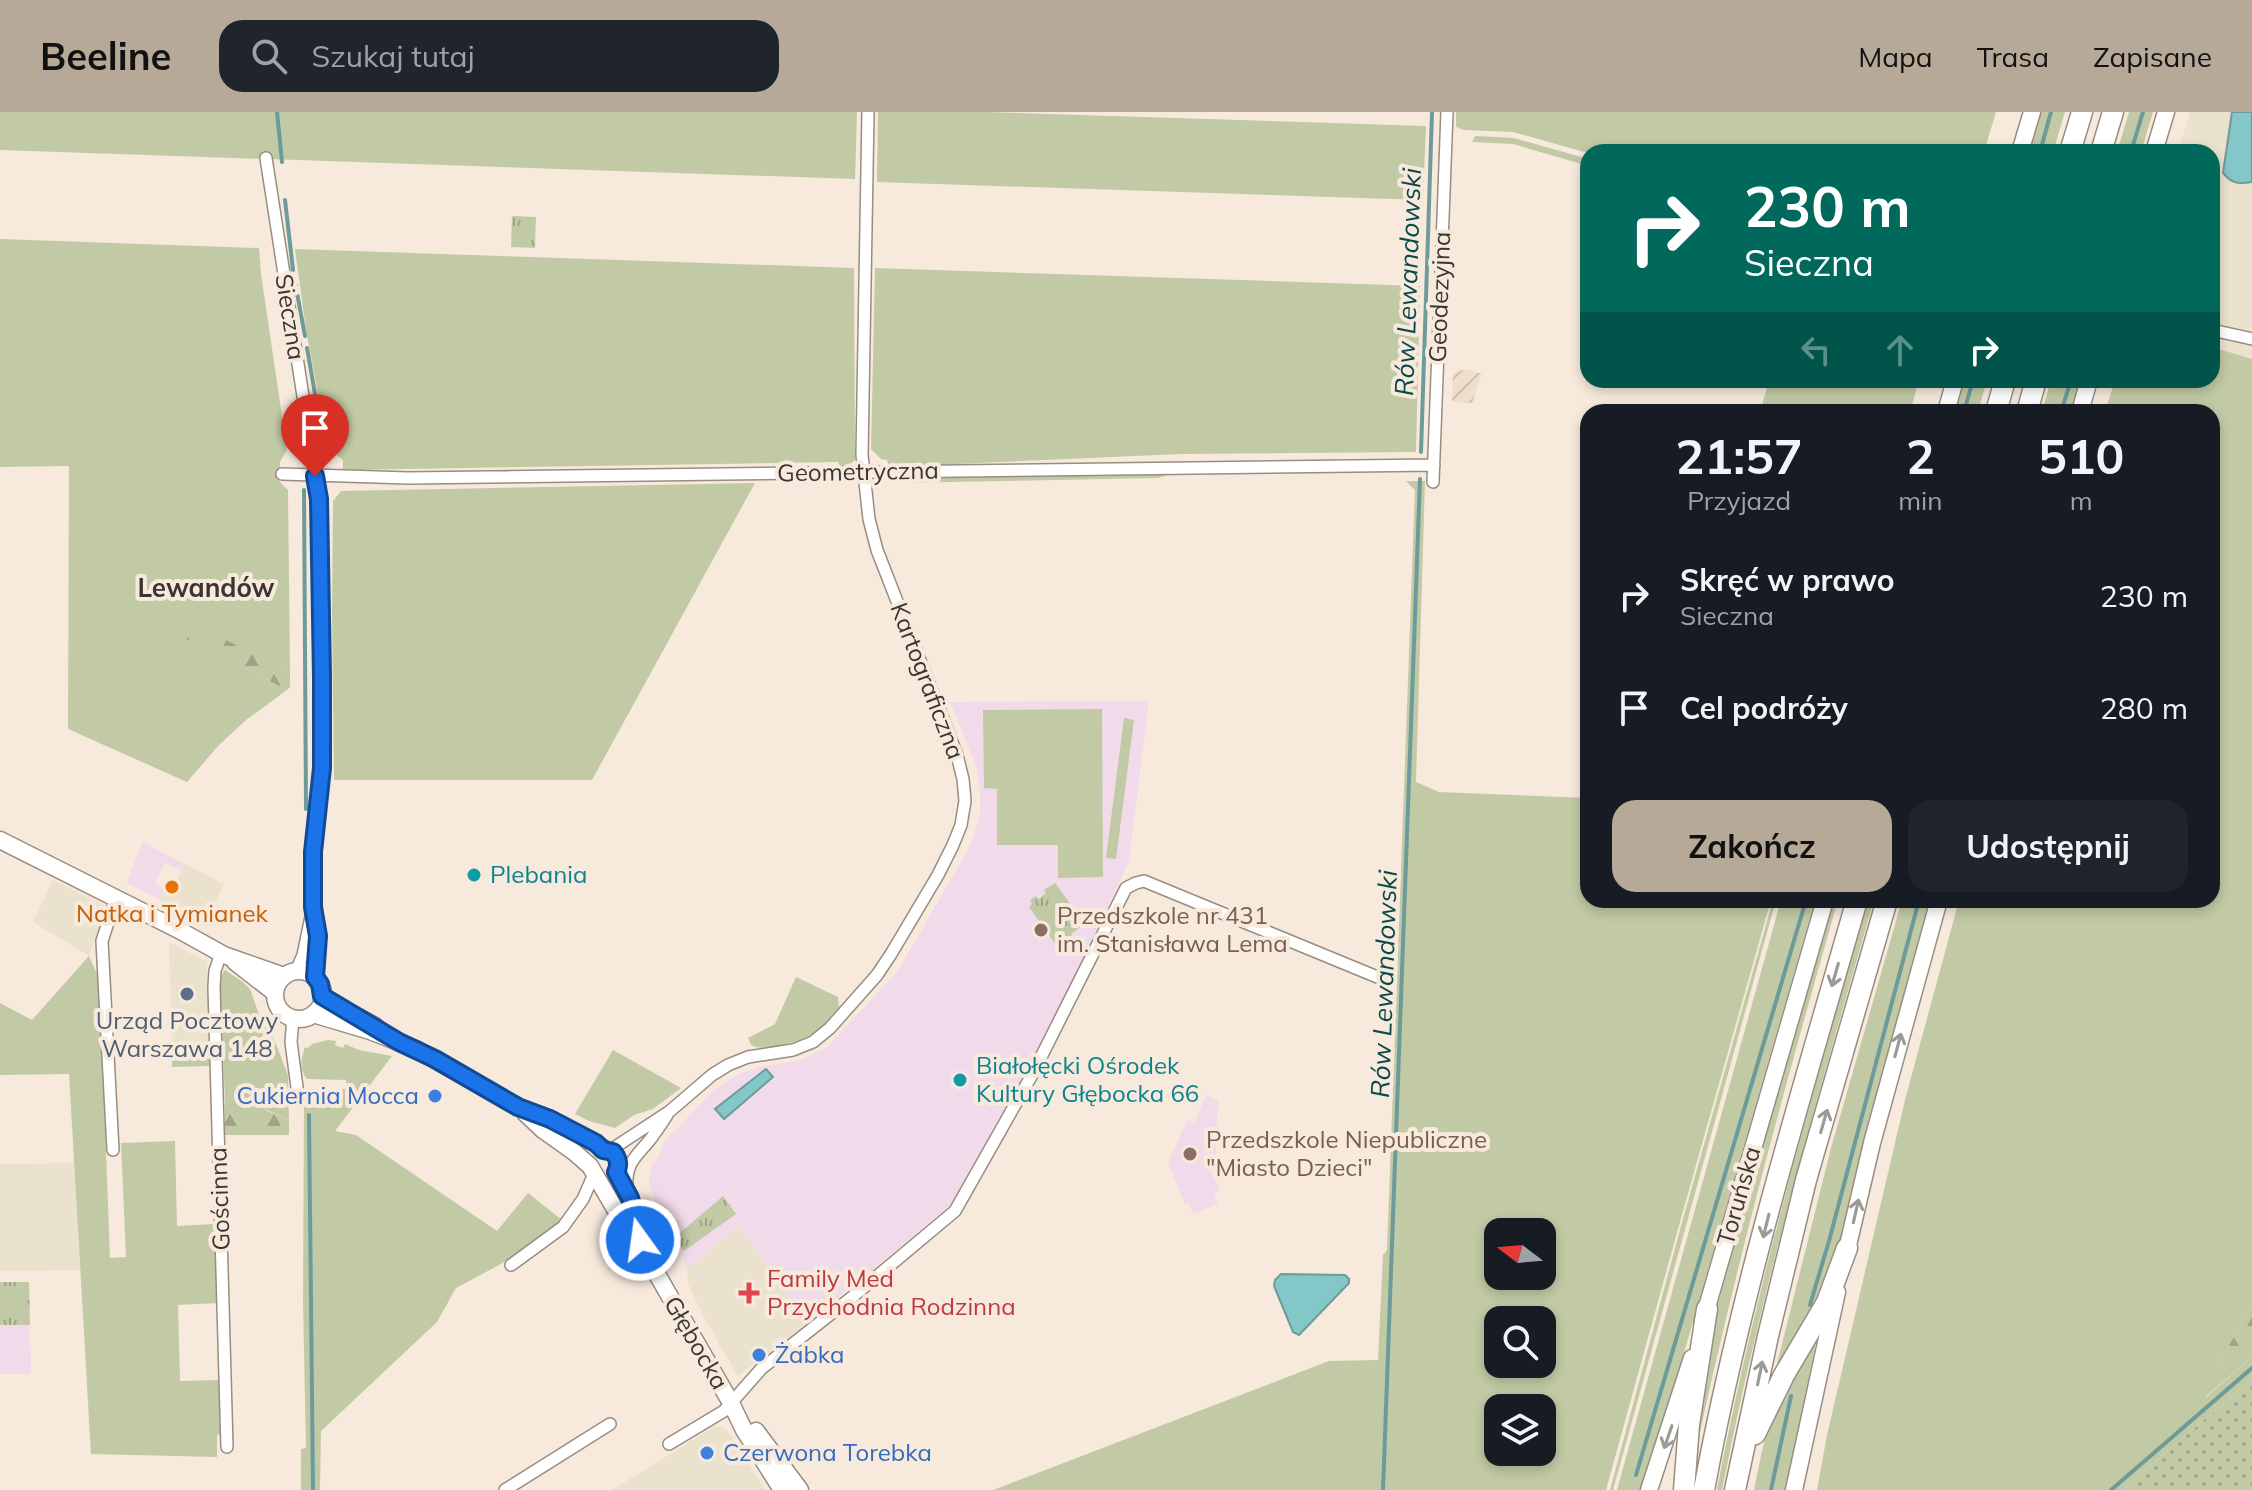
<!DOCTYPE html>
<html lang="pl">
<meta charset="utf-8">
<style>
body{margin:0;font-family:Mulish,sans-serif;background:#20242c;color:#f1f3f6;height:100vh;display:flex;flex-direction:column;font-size:30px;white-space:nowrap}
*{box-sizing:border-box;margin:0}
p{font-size:26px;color:#9ea1a6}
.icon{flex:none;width:44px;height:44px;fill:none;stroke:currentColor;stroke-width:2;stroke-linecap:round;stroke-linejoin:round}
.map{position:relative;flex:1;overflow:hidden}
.details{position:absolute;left:1580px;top:292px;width:640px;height:504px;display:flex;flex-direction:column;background:#171b24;border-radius:24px;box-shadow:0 4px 12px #0003}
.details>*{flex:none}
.top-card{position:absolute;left:1580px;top:32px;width:640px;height:244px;border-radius:24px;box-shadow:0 4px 12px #0003;background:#00695c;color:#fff;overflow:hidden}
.needle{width:52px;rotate:286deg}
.buttons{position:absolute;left:1484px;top:1106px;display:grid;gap:16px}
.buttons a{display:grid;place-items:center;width:72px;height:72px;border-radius:16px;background:#171b24;box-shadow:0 4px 12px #0003;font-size:40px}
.pin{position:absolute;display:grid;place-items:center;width:68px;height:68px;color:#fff;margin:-82px -34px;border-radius:50% 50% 50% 0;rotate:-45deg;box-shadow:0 0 8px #0007}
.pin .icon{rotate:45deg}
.me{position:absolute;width:88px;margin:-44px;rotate:346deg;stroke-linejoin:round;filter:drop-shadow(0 0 6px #0008)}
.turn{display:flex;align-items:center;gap:28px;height:168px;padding:0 32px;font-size:36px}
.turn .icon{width:104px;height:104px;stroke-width:2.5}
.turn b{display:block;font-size:56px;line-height:68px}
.lanes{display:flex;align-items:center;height:76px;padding:0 32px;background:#0003;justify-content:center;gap:40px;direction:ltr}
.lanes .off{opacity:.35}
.eta{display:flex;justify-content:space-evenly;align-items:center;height:136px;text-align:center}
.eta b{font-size:48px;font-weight:700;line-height:56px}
.button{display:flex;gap:16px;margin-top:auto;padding:16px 32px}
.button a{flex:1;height:92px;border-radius:24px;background:#b6a997;color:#111;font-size:32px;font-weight:700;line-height:92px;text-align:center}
.button a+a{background:#20242c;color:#f1f3f6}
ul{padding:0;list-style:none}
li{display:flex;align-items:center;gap:24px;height:112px;padding:0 32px}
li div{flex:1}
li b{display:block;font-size:30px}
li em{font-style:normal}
header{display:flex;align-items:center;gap:48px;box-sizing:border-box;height:112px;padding:0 40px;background:#b6a997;color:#111}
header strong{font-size:38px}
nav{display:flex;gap:44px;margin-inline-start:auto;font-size:28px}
.search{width:560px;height:72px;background:#20242c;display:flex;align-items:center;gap:20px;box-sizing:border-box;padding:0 28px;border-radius:24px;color:#9ea1a6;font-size:30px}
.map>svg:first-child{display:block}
.commercial{fill:#ebe2cd}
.industrial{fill:url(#industrial-furrows)}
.education{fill:#f1dbea}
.grass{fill:#c1caa4;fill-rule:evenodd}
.forest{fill:url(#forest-firs)}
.park{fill:url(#park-tufts)}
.garden{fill:url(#garden-dots)}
.water{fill:#83c7c8;stroke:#6d9b9a;stroke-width:2}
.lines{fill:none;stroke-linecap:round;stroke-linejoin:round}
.stream{stroke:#6d9b9a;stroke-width:4}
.street-casing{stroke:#988d80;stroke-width:14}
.secondary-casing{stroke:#988d80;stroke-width:19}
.highway-casing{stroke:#988d80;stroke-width:23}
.street{stroke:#fff;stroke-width:11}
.secondary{stroke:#fff;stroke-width:16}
.highway{stroke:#fff;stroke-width:20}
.oneway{stroke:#9c9a98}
.route-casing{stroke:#114b97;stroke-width:20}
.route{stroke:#1a73e8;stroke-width:14}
.culture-dot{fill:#0f9aa8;stroke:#f7eadc;stroke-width:3}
.food-dot{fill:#e8710a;stroke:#f7eadc;stroke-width:3}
.education-dot{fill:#8d6e63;stroke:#f7eadc;stroke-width:3}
.service-dot{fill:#5c6f8a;stroke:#f7eadc;stroke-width:3}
.shop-dot{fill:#3f7fe0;stroke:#f7eadc;stroke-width:3}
.health-dot{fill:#e0444e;stroke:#f7eadc;stroke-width:3}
.labels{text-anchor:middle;stroke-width:8;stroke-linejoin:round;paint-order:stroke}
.street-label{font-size:24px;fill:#3a3530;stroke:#f7eadc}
.culture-label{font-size:24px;fill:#0d838f;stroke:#f7eadc;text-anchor:start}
.food-label{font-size:24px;fill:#c56008;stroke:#f7eadc}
.education-label{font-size:24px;fill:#785e54;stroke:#f7eadc;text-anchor:start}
.service-label{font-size:24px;fill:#4e5e75;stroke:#f7eadc}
.shop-label{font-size:24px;fill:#366cbe;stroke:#f7eadc;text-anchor:start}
.health-label{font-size:24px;fill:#be3a42;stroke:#f7eadc;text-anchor:start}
.water-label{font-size:26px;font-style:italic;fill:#09494a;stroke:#f7eadc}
.neighbourhood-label{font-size:26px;font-weight:bold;fill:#3a3530;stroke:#f7eadc}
</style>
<header>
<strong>Beeline</strong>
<div class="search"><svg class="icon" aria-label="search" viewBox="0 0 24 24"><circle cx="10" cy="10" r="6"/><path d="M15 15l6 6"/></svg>Szukaj tutaj</div>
<nav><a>Mapa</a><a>Trasa</a><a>Zapisane</a></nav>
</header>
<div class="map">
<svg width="2252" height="1378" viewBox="0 0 2252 1378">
<defs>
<pattern id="industrial-furrows" width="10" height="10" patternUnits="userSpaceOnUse" patternTransform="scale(2)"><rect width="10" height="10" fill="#efdeca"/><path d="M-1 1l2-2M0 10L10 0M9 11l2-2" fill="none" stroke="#cebfae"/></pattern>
<pattern id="forest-firs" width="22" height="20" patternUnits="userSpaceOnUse" patternTransform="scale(2)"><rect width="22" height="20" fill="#c1caa4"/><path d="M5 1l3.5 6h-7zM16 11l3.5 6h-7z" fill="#9ea586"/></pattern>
<pattern id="park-tufts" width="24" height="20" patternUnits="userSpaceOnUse" patternTransform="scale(2)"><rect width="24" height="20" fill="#c1caa4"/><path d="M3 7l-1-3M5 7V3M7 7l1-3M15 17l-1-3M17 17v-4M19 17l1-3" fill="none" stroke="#9ea586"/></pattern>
<pattern id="garden-dots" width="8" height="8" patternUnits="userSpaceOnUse" patternTransform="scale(2)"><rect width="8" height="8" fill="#c1caa4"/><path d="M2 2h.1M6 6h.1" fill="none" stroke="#9ea586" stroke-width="1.8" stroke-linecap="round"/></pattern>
</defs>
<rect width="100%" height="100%" fill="#f7eadc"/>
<path class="commercial" d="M2190,0H2252V266L2212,246V40H2178Z
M185,752L224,772L205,811L158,787L166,777L172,779Z
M53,768L107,795L89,844L33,810Z
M169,830L207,850L209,934L172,935Z
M74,1051L80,1158L0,1159V1052Z
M739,1114L807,1211L738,1264L707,1211L688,1172L687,1157Z
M715,1314L727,1317L765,1378H612Z"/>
<path class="industrial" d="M1466,257L1482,262L1472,291L1452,290L1453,261Z"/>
<path class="education" d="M1149,589L1129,750L1048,919L950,1094L807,1211L739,1114L687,1157L670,1115L679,1107L670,1096L661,1103L650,1076L649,1065L652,1052L658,1046L664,1030L715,977L736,963L759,955L800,948L827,935L898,859L966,741L974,724L980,700V679L976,654L950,590Z
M142,730L185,752L181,759L165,751L155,771L166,777L158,787L127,771Z
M1206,983L1218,989L1216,1042L1209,1041L1205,1043L1220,1079L1214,1081L1218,1092L1193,1102L1189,1091L1185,1092L1168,1051L1187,1008L1194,1011Z
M0,1170H29L31,1262H0Z"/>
<path class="grass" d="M0,0H857L855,67L0,38Z
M878,0H985L1426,14L1423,88L877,70Z
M1456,0H1996L1984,40L1588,41L1513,20L1464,18L1456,15Z
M2041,0H2065L2053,40H2030Z
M2129,0H2153L2141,40H2117Z
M1475,24L1514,26L1588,47V54L1513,32L1472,30Z
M0,127L259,136L261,162L287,338L280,350L279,369L288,378L290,559L201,517L187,527L287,578L246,608L218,634L187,670L68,617L69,354L0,355Z
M295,137L854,156L855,348L850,352L839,355L838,350L343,358V348L328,336L306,218Z
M875,156L1420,174L1416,340L1181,342L889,355L887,348L881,347L871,337Z
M2212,235L2252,247V1192L2217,1255L2203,1274L2206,1285L2252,1245V1267L2122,1378H1817L1827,1323L1905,988L1959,788H2212V300H2105L2115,268H2212Z
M1769,268H1919L1910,300H1760Z
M1964,268H1987L1978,300H1955Z
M2051,268H2082L2072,300H2042Z
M1174,361L1158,366L892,371L888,367Z
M1406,369H1425L1416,670L1439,680L1588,686V788H1771L1683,1099L1606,1378H993L1329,1249L1378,1248L1383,1143L1387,1138L1415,378ZM1498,1120H1542V1164H1498ZM1542,1208V1252H1498V1208ZM1542,1296V1340H1498V1296Z
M755,371L592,668H334L332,499L333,389L341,379Z
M1102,597L1103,765L1058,766V733H997V677L984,676L983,598Z
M1124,606L1134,608L1116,747L1106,746Z
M1773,788H1776L1613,1378H1610L1681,1114Z
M1781,788H1815L1657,1334L1641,1378H1617Z
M1833,788H1838C1784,977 1732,1166 1692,1358L1710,1228L1718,1192Z
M1868,788H1874C1818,983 1761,1178 1722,1378H1717C1755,1178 1812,983 1868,788Z
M1902,788H1932L1872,1006L1834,1155L1825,1178L1774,1264L1831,1036Z
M89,844L97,862L101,905L110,1146L126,1145L121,1031L175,1029L177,1114L214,1112L217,1191L178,1193L180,1269L219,1268L220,1322L217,1323V1345L91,1342L69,962L0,963V891L32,908Z
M225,858L243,870L250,877L261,908L274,927L288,963L289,1008L231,982L225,990L220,865Z
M796,865L838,885L839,895C832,903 825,912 817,919C807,927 769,939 756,935C750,933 750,931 748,926L775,912Z
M328,928L336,929L335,933L343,936L345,932L359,938L392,944L335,1019L356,1023L497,1119L528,1081L562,1108L501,1152L456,1176L437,1210L321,1319L320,1378H301V1337L306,1336L303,1189L304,986L311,978L347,977L346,968L307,967C299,958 301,946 305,935L308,936L312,932Z
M209,934V954L172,955V935Z
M613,938L681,976L653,997L634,1003L615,1016L589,1009L575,1002Z
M1817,1225L1786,1378H1754C1760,1347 1766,1314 1780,1286C1791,1265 1805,1245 1817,1225Z"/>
<path class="forest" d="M201,516L290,559V575L287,578L186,527Z
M242,980L260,988L265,998L289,1008V1023H225V990L231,982Z
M2252,1192V1245L2205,1285L2202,1274L2217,1255Z"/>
<path class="park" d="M512,104L536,105L535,136L511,135Z
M1055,771L1085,812L1071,822L1073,826L1063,833L1066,837L1061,840L1029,795L1032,792L1030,788L1036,784L1039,787L1046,781L1044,778Z
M723,1084L736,1102L684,1139L674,1126Z
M0,1170H29L30,1213H0Z"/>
<path class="garden" d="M2252,1267V1378H2122Z"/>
<path class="water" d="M2232,0H2252V70C2238,72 2232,72 2223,61Z
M766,957L773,965L724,1007L715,997Z
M1281,1162L1345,1163L1349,1167V1171L1299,1223L1293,1220L1274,1174L1275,1168Z"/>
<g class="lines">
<path class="stream" d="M277,0L282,50
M2040,40L2051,0
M2131,40L2143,0
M285,88L293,158
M295,170L305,224
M307,236L318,299
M1964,300L1973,268
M2061,300L2071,268
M321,310L325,338L321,339
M1421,340L1432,0
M304,378L306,697
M309,1003L313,1378
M1810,1193L1829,1129L1919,788
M1636,1363L1806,788
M1383,1378L1420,367
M1771,1378L1791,1284
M2111,1378L2252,1256"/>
<defs>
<path id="street" d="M266,46L319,387L321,452L322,656L313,740V795L303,843L296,859
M2212,218L2252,227
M282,362L408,366L1434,353
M1433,370L1447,0
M314,800L318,824L315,865
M221,841L215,859L214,875L227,1335
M293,906L291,930L298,983
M113,1038L102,829L116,786
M609,1039L670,999L712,963L728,953L748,945L793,938L813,930L830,916L877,863L891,842L938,763L953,733L961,713L965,689L963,667L957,643L877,438L869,407L862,343L868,0
M627,1077C625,1049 637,1045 652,1025C657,1018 662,1011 667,1003
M511,1153L563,1115L583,1087L594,1062
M669,1332L724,1299L761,1257L851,1186L955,1099L1033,961L1126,776L1136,771L1144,769L1387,869
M505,1378L610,1312"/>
<path id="secondary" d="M2020,40L2032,0
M2154,40L2166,0
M1946,300L1955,268
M2080,300L2089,268
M0,728L179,818L224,843L284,864
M235,850L275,881
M275 883a24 24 0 1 1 48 0a24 24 0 1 1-48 0Z
M322,884L339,895L375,914
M313,902L370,919L416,937L518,995L550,1007L616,1043L619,1052L616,1060L630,1086L640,1128L654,1157L731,1291L744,1318L782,1378
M525,1001L543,1018L574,1040L590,1054L615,1097L637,1124
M1845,1146L1872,1031L1939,788
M1703,1209L1825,788
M756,1319L800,1378
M1649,1378L1692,1246
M1794,1378L1837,1180"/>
<path id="highway" d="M2070,40L2082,0
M2101,40L2113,0
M1996,300L2005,268
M2027,300L2036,268
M1755,1322L1784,1263L1827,1190L1847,1136
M1684,1378L1689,1313L1707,1197
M1704,1378C1741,1178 1801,983 1857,788
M1735,1378L1768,1224L1806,1068L1887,788"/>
</defs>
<use href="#street" class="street-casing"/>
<use href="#secondary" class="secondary-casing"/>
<use href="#highway" class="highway-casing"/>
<use href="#street" class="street"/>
<use href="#secondary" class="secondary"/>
<use href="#highway" class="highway"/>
</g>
<defs><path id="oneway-shaft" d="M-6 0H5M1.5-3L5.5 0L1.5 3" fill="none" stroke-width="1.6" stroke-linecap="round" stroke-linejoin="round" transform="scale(2)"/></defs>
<g class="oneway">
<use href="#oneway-shaft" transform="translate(1835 863) rotate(106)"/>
<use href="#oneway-shaft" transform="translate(1898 933) rotate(-75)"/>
<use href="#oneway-shaft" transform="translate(1824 1009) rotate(-74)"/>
<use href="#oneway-shaft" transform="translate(1856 1099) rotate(-77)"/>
<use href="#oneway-shaft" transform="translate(1766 1114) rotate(104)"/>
<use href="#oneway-shaft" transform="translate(1760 1261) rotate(-78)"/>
<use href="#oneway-shaft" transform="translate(1668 1325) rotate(109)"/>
</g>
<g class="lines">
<defs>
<path id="route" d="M315,364L319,387L322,565V656L313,740V795L318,824L315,865L320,872L322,884L399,930L435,947L518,995L550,1007L596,1031L603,1038L613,1040C618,1046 620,1053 616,1060L630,1086L640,1128"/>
</defs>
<use href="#route" class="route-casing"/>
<use href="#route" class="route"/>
</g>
<g class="culture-dot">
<circle cx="474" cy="763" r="8"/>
<circle cx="960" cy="968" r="8"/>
</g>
<circle class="food-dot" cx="172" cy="775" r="8"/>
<g class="education-dot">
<circle cx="1041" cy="818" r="8"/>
<circle cx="1190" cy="1042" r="8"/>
</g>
<circle class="service-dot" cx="187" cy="882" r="8"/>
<g class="shop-dot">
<circle cx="435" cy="984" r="8"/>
<circle cx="759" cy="1243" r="8"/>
<circle cx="707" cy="1341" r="8"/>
</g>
<path class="health-dot" d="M745 1169h8v8h8v8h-8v8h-8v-8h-8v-8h8z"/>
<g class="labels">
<g class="street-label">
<text transform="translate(1440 185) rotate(-88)" y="8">Geodezyjna</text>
<text transform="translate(290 205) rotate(81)" y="8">Sieczna</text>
<text transform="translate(858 360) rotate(-1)" y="8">Geometryczna</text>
<text transform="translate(927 569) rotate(69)" y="8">Kartograficzna</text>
<text transform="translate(1739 1084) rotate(-74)" y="8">Toruńska</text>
<text transform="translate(220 1087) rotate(-92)" y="8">Gościnna</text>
<text transform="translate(696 1231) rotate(60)" y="8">Głębocka</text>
</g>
<g class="culture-label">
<text x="490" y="771">Plebania</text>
<text x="976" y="962">Białołęcki Ośrodek<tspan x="976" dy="28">Kultury Głębocka 66</tspan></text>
</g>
<g class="food-label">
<text x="172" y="810">Natka i Tymianek</text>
</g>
<g class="education-label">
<text x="1057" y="812">Przedszkole nr 431<tspan x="1057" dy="28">im. Stanisława Lema</tspan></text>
<text x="1206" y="1036">Przedszkole Niepubliczne<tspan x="1206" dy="28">"Miasto Dzieci"</tspan></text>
</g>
<g class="service-label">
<text x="187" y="917">Urząd Pocztowy<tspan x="187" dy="28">Warszawa 148</tspan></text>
</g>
<g class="shop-label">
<text x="419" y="992" text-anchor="end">Cukiernia Mocca</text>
<text x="775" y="1251">Żabka</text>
<text x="723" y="1349">Czerwona Torebka</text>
</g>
<g class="health-label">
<text x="767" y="1175">Family Med<tspan x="767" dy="28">Przychodnia Rodzinna</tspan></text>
</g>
<g class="water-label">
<text transform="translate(1408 170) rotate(-88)" y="9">Rów Lewandowski</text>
<text transform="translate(1384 872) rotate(-88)" y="9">Rów Lewandowski</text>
</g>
<g class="neighbourhood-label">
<text x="206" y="485">Lewandów</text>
</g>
</g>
</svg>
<div class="buttons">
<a><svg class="needle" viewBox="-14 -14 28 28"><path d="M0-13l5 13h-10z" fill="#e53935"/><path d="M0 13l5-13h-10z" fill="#9ea1a6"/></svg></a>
<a><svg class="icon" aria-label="search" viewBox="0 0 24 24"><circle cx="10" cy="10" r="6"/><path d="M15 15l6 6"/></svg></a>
<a><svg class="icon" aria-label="layers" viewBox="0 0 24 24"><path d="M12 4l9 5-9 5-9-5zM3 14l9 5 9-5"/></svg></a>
</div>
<div class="pin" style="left:315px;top:364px;background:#d93025"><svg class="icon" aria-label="arrive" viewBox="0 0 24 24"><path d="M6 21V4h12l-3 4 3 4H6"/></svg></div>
<svg class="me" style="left:640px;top:1128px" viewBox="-20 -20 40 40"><circle r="17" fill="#1a73e8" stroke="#fff" stroke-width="3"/><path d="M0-11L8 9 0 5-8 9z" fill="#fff"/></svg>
<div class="top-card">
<div class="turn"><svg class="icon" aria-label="right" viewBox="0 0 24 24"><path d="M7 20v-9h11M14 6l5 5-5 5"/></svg><div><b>230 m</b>Sieczna</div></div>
<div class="lanes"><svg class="icon off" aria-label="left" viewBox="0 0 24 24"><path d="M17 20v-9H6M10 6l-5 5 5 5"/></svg><svg class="icon off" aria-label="ahead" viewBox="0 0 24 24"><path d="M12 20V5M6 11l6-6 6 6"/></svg><svg class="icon" aria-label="right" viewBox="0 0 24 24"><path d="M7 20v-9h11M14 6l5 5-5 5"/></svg></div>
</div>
<section class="details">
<div class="eta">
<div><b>21:57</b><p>Przyjazd</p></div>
<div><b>2</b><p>min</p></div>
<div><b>510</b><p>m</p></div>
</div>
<ul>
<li><svg class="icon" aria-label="right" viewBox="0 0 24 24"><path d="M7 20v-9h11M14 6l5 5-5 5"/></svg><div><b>Skręć w prawo</b><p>Sieczna</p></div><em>230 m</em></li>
<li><svg class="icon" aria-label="arrive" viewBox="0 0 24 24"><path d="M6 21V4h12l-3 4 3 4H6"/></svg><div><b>Cel podróży</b></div><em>280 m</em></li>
</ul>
<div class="button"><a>Zakończ</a><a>Udostępnij</a></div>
</section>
</div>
